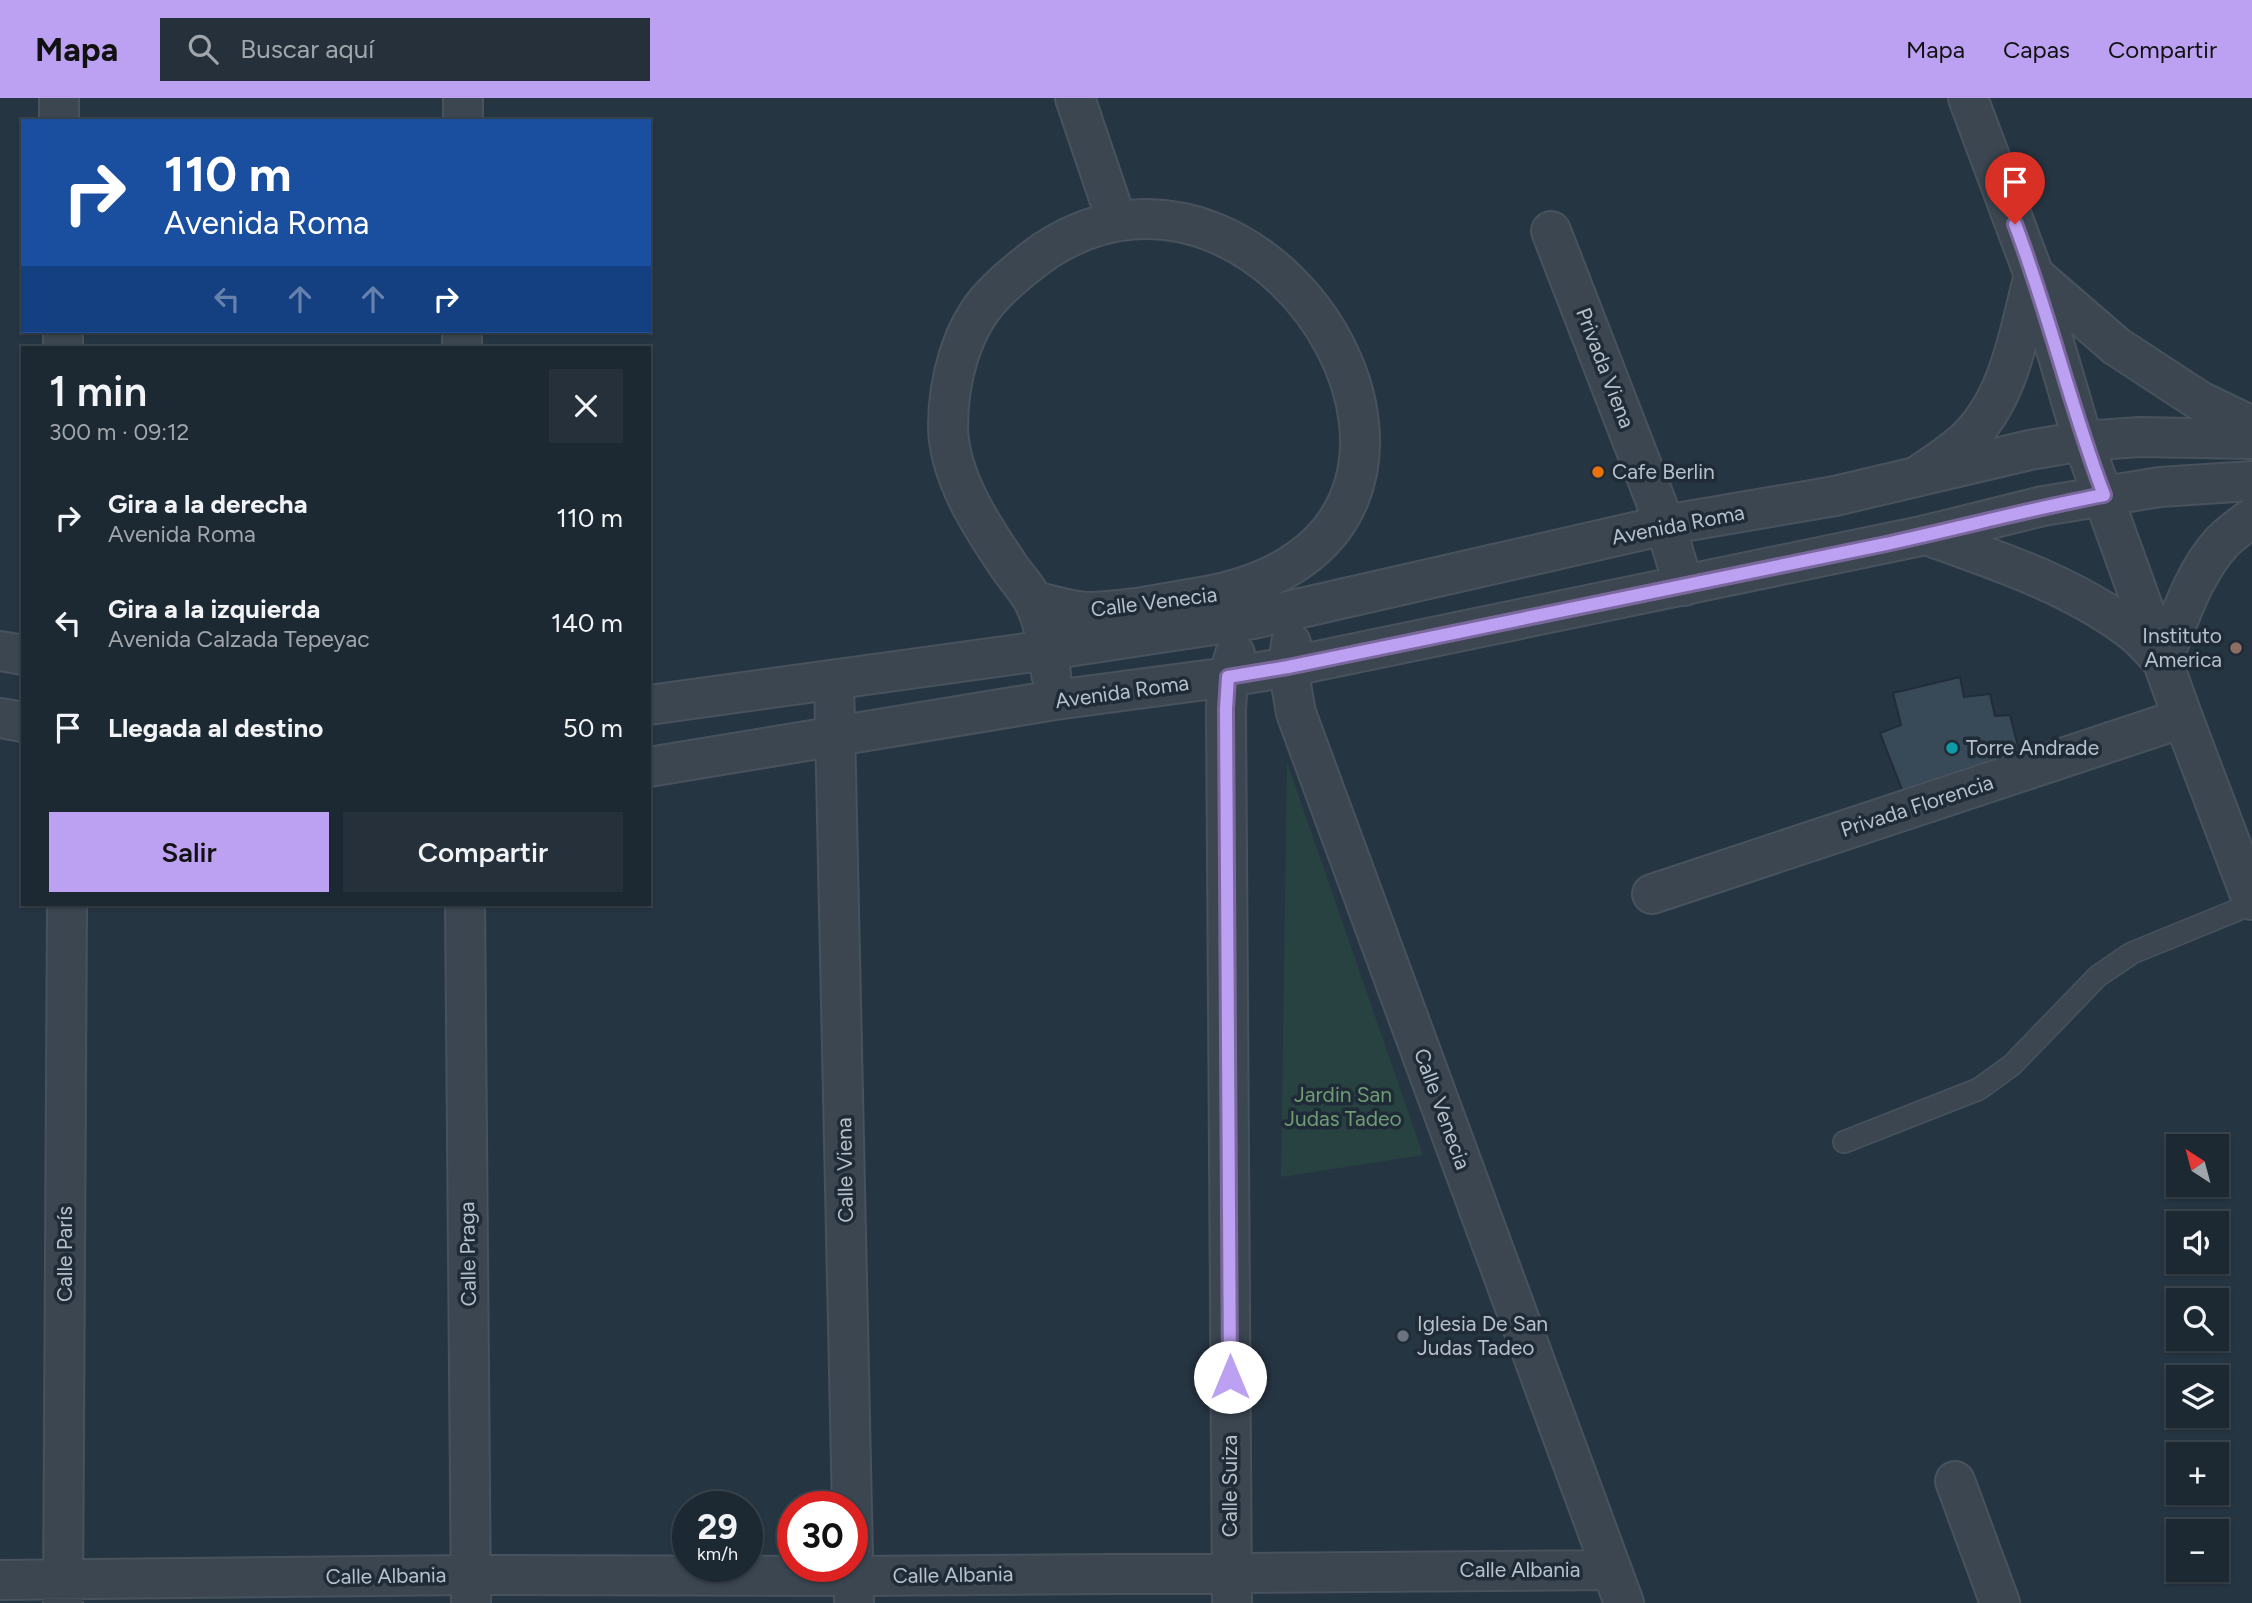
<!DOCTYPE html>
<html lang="es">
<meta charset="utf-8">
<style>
body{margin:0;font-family:Figtree,sans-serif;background:#25303a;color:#f1f3f6;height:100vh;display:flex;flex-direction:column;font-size:26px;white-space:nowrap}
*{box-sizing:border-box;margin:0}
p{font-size:23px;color:#a0a6ac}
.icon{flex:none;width:38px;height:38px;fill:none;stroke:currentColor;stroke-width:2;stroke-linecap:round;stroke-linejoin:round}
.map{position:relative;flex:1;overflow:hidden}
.drawer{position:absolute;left:21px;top:248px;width:630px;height:560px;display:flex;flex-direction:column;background:#1c2832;border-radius:0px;box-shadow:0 2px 5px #0004,0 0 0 2px #3a444d}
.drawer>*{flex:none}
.guide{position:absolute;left:21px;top:21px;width:630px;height:214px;border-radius:0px;box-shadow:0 2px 5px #0004,0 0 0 2px #3a444d;background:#1a4fa0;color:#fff;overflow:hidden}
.needle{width:46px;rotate:324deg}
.tools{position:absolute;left:2166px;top:1036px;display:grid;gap:14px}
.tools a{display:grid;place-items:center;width:63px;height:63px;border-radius:0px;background:#1c2832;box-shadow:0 2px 5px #0004,0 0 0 2px #3a444d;font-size:35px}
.speed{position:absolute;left:672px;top:1393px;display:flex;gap:14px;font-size:35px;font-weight:700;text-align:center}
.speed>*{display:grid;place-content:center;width:91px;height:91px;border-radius:50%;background:#1c2832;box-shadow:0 2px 5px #0004,0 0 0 2px #3a444d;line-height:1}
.speed small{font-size:18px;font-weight:400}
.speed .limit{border:10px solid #d22;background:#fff;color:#111}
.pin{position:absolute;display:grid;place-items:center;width:60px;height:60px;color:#fff;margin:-72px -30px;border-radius:50% 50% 50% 0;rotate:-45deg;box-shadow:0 0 7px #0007}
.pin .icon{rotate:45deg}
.me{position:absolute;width:77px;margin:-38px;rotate:0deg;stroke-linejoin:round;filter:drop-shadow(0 0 5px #0008)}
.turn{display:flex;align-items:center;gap:24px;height:147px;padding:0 28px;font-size:32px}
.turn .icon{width:91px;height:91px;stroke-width:2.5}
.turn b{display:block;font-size:49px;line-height:60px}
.lanes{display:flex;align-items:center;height:66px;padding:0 28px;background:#0003;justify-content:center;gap:35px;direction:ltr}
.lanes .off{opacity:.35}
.round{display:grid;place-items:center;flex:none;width:74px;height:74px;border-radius:0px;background:#25303a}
.overview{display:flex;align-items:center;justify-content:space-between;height:119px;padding:0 28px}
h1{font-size:42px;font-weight:600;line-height:52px}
.primary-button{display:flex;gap:14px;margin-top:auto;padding:14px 28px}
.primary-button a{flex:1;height:80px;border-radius:0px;background:#bca0f2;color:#111;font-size:28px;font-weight:600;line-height:80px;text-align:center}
.primary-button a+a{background:#25303a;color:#f1f3f6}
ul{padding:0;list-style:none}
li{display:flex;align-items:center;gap:21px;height:105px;padding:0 28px}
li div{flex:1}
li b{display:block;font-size:26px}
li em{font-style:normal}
header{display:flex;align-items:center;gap:42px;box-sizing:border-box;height:98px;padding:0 35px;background:#bca0f2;color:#111}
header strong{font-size:33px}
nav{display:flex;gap:38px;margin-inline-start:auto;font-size:24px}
.search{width:490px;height:63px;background:#25303a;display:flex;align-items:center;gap:18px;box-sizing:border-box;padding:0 24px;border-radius:0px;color:#a0a6ac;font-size:26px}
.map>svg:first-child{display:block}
.green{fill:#284242}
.building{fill:#384957;stroke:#212d39;stroke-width:2}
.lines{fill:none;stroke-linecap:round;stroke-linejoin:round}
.service-casing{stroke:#47525d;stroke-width:24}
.minor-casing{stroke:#47525d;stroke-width:42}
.tertiary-casing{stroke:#47525d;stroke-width:42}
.service{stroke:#3b4651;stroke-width:21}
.minor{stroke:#3b4651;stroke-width:38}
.tertiary{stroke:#3b4651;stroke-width:38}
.route-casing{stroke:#7a689d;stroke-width:18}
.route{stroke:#bca0f2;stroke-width:12}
.food-dot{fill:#e8710a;stroke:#1f2b37;stroke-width:2.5}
.education-dot{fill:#8d6e63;stroke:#1f2b37;stroke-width:2.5}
.culture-dot{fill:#0f9aa8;stroke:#1f2b37;stroke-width:2.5}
.worship-dot{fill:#6b7280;stroke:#1f2b37;stroke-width:2.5}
.labels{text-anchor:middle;stroke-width:7;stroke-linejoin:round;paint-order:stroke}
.street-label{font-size:21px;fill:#b7c1cb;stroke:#1f2b37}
.poi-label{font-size:21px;fill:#b7c1cb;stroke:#1f2b37;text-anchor:start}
.park-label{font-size:21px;fill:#6f9c74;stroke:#1f2b37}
</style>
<header>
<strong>Mapa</strong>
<div class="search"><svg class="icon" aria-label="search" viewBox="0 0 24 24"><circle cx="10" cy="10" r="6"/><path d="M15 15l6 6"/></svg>Buscar aquí</div>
<nav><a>Mapa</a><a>Capas</a><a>Compartir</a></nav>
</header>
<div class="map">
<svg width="2252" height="1505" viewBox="0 0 2252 1505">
<rect width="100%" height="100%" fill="#263542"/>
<path class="green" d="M1287,664L1423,1057L1281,1079Z"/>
<path class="building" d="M1960,579L1964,599L1990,596L1995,618L2010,617L2022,664L1906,702L1880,635L1901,627L1893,595Z"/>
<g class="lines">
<defs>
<path id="service" d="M1844,1044L1979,991L2012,967L2098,878L2132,855L2252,806"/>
<path id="minor" d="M59,0V23
M1075,0L1115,118
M463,23V0
M1551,133L1665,427L1684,488
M63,233V250
M462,250V233
M1034,503C1051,507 1069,513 1087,514C1125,514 1164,505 1201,499C1533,443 1278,0 1045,153C1027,166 1009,180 993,197C961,230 948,284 948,329C949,380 983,430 1010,470C1018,481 1028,492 1034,504C1045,526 1048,552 1051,576
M1291,545L1288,569L1296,615L1624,1505
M0,553L23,557
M834,582L854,1505
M649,607L1048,552L1253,521L1665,427L1835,398L2030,352L2083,343L2140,339L2252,341
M0,620L23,624
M649,669L1055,602L1228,579L1288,569L1926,437L2043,408L2160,389L2252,383
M1652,796L2183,620
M465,807L471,1505
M1955,1383L2000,1505
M0,1482L471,1477L855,1478L1612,1472
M63,1505L67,807
M1232,1505L1226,611L1228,579L1235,556"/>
<path id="tertiary" d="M1968,0L2034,177L2083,343L2183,620L2252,802
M1916,379C1932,368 1949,357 1964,344C2010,303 2019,233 2034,177L2116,248L2200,303L2252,328
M1926,437C1996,462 2072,487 2131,532C2143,541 2152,552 2162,563C2179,523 2192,477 2222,444C2231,435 2242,427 2252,420"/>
</defs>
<use href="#service" class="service-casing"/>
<use href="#minor" class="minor-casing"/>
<use href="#tertiary" class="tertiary-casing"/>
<use href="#service" class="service"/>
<use href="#minor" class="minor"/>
<use href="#tertiary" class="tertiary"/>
</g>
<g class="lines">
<defs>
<path id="route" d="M1230,1279L1226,611L1228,579L1288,569C1486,528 1684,488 1881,447C1956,431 2029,411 2104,397C2070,308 2049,215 2015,126"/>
</defs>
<use href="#route" class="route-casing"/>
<use href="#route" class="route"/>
</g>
<circle class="food-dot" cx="1598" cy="374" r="7"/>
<circle class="education-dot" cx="2236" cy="550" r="7"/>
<circle class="culture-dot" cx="1952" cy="650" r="7"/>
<circle class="worship-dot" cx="1403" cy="1238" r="7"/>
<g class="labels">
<g class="street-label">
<text transform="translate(1605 270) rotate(69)" y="7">Privada Viena</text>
<text transform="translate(1678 427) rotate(-11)" y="7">Avenida Roma</text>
<text transform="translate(1154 504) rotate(-7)" y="7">Calle Venecia</text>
<text transform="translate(1122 594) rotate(-8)" y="7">Avenida Roma</text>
<text transform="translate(1917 708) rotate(-18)" y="7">Privada Florencia</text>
<text transform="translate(1442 1011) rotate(70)" y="7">Calle Venecia</text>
<text transform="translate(845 1072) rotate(-91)" y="7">Calle Viena</text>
<text transform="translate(65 1156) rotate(-90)" y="7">Calle París</text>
<text transform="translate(468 1156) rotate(-91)" y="7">Calle Praga</text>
<text transform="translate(1230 1388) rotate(-90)" y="7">Calle Suiza</text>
<text x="1520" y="1479">Calle Albania</text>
<text transform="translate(953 1477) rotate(-1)" y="7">Calle Albania</text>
<text transform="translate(386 1478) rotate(-1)" y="7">Calle Albania</text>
</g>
<g class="poi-label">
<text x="1612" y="381">Cafe Berlin</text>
<text x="2222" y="545" text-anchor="end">Instituto<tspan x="2222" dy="24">America</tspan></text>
<text x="1966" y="657">Torre Andrade</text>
<text x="1417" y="1233">Iglesia De San<tspan x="1417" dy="24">Judas Tadeo</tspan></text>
</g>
<g class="park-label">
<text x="1343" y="1004">Jardin San<tspan x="1343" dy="24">Judas Tadeo</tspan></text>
</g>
</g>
</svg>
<div class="tools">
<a><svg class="needle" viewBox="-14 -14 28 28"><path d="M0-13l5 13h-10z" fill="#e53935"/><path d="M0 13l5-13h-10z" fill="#a0a6ac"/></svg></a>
<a><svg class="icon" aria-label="sound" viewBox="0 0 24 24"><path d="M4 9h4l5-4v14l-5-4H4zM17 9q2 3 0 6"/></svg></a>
<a><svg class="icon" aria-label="search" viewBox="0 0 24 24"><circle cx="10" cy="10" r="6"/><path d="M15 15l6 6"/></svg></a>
<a><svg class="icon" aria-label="layers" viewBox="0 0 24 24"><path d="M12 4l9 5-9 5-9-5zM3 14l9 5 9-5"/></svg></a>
<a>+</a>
<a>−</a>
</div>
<div class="speed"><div>29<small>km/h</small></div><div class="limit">30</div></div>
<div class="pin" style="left:2015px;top:126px;background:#d93025"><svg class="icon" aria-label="arrive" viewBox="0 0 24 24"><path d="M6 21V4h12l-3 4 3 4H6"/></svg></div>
<svg class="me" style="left:1230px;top:1279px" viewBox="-20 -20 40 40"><circle r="19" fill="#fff"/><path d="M0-13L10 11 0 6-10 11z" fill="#bca0f2"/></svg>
<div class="guide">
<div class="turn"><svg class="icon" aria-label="right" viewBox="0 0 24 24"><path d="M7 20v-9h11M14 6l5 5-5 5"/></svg><div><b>110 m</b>Avenida Roma</div></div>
<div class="lanes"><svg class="icon off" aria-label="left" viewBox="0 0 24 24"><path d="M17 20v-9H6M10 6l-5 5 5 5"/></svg><svg class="icon off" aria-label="ahead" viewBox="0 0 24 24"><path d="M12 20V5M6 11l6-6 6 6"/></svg><svg class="icon off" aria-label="ahead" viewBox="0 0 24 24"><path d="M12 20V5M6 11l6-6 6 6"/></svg><svg class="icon" aria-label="right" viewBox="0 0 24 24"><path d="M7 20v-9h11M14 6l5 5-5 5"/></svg></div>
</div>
<section class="drawer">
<div class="overview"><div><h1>1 min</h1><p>300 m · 09:12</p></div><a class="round"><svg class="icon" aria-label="close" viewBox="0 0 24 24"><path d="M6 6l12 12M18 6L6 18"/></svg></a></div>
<ul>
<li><svg class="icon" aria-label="right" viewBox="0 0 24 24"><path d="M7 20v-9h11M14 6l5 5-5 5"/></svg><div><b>Gira a la derecha</b><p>Avenida Roma</p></div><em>110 m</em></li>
<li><svg class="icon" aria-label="left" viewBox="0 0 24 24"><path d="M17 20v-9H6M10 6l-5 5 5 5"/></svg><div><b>Gira a la izquierda</b><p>Avenida Calzada Tepeyac</p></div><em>140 m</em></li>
<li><svg class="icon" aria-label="arrive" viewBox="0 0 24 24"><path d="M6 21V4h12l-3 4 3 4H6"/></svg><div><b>Llegada al destino</b></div><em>50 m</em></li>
</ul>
<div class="primary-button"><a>Salir</a><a>Compartir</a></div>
</section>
</div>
